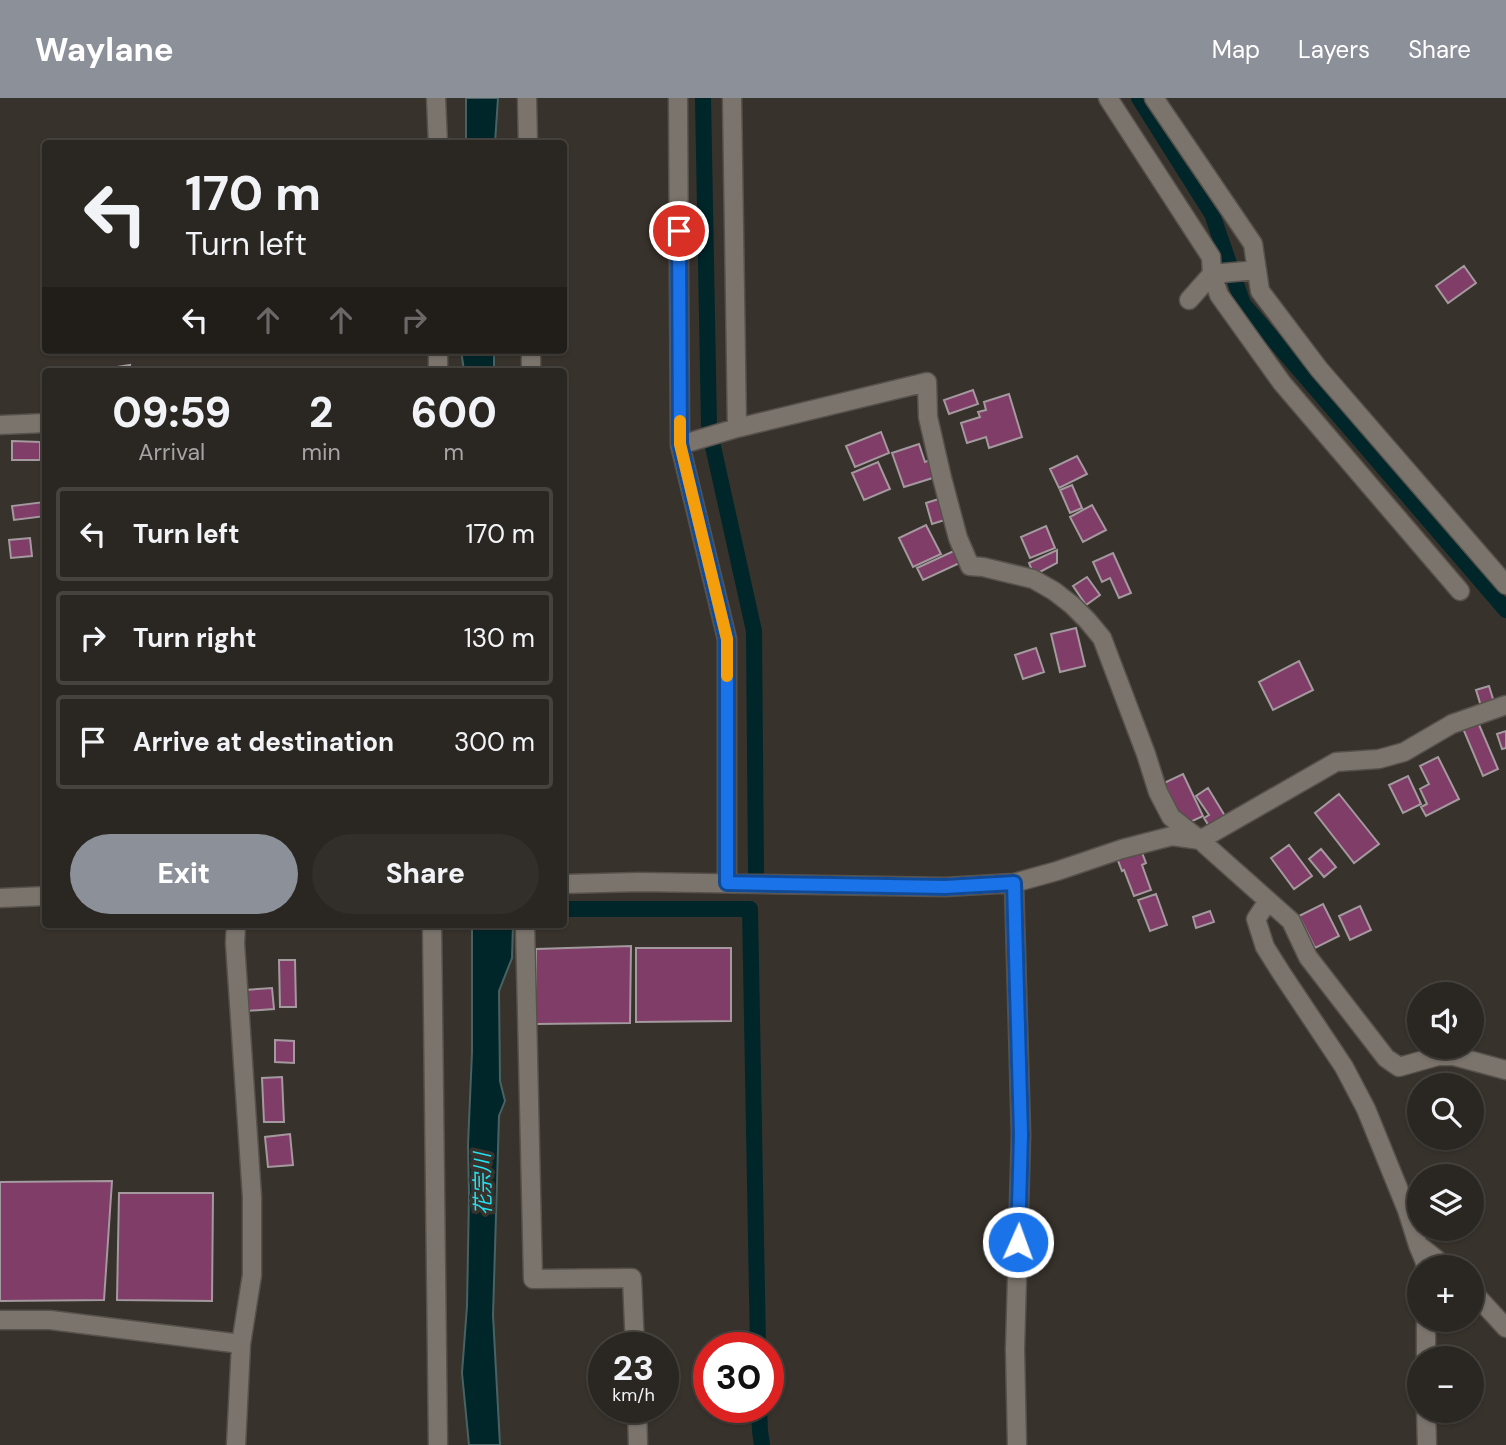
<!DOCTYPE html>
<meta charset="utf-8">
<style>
body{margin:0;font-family:"DM Sans","Noto Sans JP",sans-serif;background:#322e2a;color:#f1f3f6;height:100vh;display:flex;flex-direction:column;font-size:26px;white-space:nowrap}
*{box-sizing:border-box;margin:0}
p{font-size:23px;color:#a5a5a5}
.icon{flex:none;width:38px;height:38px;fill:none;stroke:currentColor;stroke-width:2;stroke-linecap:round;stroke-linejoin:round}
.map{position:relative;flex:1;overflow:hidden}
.drawer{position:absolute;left:42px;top:270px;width:525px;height:560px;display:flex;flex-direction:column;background:#2a2621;border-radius:7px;box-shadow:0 2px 5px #0004,0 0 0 2px #46433f}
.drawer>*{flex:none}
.guide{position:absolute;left:42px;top:42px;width:525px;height:214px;border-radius:7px;box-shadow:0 2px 5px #0004,0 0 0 2px #46433f;background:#2a2621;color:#f1f3f6;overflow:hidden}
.fabs{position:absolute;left:1407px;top:884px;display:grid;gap:14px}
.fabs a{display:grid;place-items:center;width:77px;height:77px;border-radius:50%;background:#2a2621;box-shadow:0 2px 5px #0004,0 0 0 2px #46433f;font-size:35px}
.speed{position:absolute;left:588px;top:1234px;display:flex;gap:14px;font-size:35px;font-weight:700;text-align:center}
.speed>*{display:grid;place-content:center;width:91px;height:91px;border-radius:50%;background:#2a2621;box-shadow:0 2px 5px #0004,0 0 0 2px #46433f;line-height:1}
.speed small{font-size:18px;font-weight:400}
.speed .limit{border:10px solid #d22;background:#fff;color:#111}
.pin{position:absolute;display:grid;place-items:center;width:60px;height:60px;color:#fff;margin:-30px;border:4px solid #fff;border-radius:50%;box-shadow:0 2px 7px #0007}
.me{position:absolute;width:77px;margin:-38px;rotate:2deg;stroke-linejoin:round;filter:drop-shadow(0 0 5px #0008)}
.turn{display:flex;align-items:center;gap:24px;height:147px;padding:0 28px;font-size:32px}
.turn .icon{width:91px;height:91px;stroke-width:2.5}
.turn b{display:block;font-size:49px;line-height:60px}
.lanes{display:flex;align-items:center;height:66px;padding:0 28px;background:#0003;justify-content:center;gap:35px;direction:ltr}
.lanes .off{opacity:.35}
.eta{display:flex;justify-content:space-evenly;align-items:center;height:119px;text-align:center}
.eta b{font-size:42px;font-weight:800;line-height:49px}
.button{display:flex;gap:14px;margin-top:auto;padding:14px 28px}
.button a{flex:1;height:80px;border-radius:42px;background:#8c9099;color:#fff;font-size:28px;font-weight:800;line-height:80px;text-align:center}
.button a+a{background:#322e2a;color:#f1f3f6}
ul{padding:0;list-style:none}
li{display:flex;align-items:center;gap:21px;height:94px;margin:0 14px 10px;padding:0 14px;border:4px solid #46433f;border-radius:7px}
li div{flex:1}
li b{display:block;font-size:26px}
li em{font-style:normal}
header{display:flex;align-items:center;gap:42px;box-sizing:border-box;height:98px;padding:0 35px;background:#8c9099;color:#fff}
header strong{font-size:33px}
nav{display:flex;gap:38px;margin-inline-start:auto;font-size:24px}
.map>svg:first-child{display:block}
.water{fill:#00262a;stroke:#486263;stroke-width:2}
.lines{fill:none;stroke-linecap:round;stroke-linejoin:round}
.canal{stroke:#00262a;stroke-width:16}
.building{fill:#803d68;stroke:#a3999e;stroke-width:2}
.street-casing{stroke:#56514b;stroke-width:21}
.street{stroke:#7b746d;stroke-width:18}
.route-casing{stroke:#114b97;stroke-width:18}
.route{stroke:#1a73e8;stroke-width:12}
.slow{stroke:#f59e0b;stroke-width:12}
.labels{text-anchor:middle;stroke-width:7;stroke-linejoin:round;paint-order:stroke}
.water-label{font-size:21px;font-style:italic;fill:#23e2f4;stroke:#38322c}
</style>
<header>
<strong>Waylane</strong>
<nav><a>Map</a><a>Layers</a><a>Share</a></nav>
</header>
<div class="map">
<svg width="1506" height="1347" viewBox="0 0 1506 1347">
<rect width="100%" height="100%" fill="#38322c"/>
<path class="water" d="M466,0H498L495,45H466Z
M461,252H494V273H464Z
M472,826H513L512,860L499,893L500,983L505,1003L499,1018L493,1217L500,1347H469L462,1275L467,1208L469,1097L468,1047L472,954Z"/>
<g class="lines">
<path class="canal" d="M703,0L709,328
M1139,0L1212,116L1243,206L1506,512
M712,344L754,533L756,774
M564,811H750L758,1250
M759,1309L760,1333L762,1347"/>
</g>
<path class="building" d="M1464,168L1476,185L1448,205L1436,188Z
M130,267L129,273H110V270Z
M973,292L978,306L949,316L944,302Z
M1009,296L1022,339L989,350L986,339L967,345L961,325L980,319L978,314L986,312L984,304Z
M881,334L889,355L855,369L846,348Z
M12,343L40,344V362H12Z
M919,346L925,364L933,361L939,378L904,389L892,355Z
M1077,358L1087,376L1059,390L1050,371Z
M878,364L890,391L864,402L852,375Z
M1072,387L1082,410L1070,415L1060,392Z
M945,399L951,420L932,426L926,405Z
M44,404L46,418L14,422L12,408Z
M1092,407L1106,432L1083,444L1070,419Z
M926,427L941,456L913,469L899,440Z
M1046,428L1055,450L1030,460L1021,439Z
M30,440L32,458L11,460L9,442Z
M958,451L964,463L923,482L917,470Z
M1057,452V465L1034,477L1029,465Z
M1113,455L1131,495L1119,500L1110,480L1102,484L1093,464Z
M1087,479L1100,497L1086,507L1073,488Z
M1076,530L1085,568L1060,574L1051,536Z
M1036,550L1044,574L1023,581L1015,557Z
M1299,563L1313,592L1273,612L1259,584Z
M1489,588L1494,604L1481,608L1476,592Z
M1477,622L1498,671L1483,678L1462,628Z
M1506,633V650L1502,651L1497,636Z
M1438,659L1459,701L1426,718L1421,709L1427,706L1420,691L1429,686L1420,668Z
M1183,676L1203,718L1184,727L1164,685Z
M1408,678L1421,706L1403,715L1389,687Z
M1208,690L1225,718L1209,728L1204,720L1209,717L1196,698Z
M1339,696L1379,746L1354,765L1315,715Z
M1289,747L1312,778L1294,791L1271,760Z
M1321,751L1336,769L1324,779L1309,761Z
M1141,752L1146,765L1142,767L1151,792L1134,798L1124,772L1122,773L1117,760Z
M1156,796L1167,827L1150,833L1138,802Z
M1323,806L1339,838L1315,850L1299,818Z
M1360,808L1371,832L1350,842L1339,818Z
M1210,813L1214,824L1196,830L1193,819Z
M631,848L630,925L536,926V851Z
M636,850H731V923L636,924Z
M279,862H295L296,909H280Z
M272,890L274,911L246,913L244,892Z
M275,942L294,943V965L275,964Z
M282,979L284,1024H264L262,980Z
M290,1036L293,1067L268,1069L265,1039Z
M112,1083L104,1202L0,1203V1084Z
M119,1095H213L212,1203L117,1202Z"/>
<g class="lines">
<defs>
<path id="street" d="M436,0L438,46
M527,0L528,46
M678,0L680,347L727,541V785
M732,0L737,330
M1108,0L1211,159L1212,176L1219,197L1282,285L1460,493
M1154,0L1253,146L1260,193L1319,271L1506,487
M1189,202L1212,176L1257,172
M531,252V273
M438,273V252
M0,327L46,325
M680,347L737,330L927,284L928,319L942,380L958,440L970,468L983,469L1033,481L1054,493L1072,507L1087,522L1102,540L1146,656L1158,694L1171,719L1200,742L1291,823L1308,859L1386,960L1399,969L1438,958H1454L1506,972
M1014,785L1021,1037L1015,1251L1017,1347
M564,786L639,784L945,789L1014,785L1057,773L1122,751L1172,738L1200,742L1336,664L1379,661L1404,654L1452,626L1506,607
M0,800L46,798
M1268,803L1256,821L1265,849L1282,876L1344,969L1366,1011L1407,1112L1418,1147L1425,1164V1169
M432,826L438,1347
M525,826L533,1181L632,1180L635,1250
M1421,1149L1446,1169
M1472,1193L1506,1230
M0,1222H50L241,1246
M1426,1222V1260
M637,1309L638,1347
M1426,1312L1427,1347
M236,1347L241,1246L252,1177V1099L235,845L236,826"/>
</defs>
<use href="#street" class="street-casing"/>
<use href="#street" class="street"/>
</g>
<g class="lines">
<defs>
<path id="route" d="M679,133L680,346L727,541V785L945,789L1014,785L1021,1037L1018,1144"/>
</defs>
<use href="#route" class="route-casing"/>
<use href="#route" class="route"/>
<path class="slow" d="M680,323V346L727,541V578"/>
</g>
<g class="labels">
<g class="water-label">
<text transform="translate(483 1086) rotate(-91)" y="7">花宗川</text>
</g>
</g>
</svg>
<div class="fabs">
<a><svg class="icon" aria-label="sound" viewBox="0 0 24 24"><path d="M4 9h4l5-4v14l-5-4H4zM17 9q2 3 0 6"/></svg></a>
<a><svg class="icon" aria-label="search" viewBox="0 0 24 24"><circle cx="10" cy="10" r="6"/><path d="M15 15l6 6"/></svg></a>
<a><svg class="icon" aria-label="layers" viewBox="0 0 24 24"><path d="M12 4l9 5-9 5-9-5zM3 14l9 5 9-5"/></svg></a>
<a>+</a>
<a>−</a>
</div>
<div class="speed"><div>23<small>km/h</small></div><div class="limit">30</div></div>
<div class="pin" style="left:679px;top:133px;background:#d93025"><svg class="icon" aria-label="arrive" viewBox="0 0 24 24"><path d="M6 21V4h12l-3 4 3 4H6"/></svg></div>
<svg class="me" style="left:1018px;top:1144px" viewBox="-20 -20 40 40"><circle r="17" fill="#1a73e8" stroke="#fff" stroke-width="3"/><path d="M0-11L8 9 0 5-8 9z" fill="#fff"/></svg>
<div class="guide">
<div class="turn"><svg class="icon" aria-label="left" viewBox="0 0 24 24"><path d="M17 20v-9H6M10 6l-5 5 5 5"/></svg><div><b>170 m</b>Turn left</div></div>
<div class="lanes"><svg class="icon" aria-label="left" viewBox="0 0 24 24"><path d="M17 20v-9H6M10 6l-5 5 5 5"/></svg><svg class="icon off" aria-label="ahead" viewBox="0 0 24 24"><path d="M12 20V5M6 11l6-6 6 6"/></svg><svg class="icon off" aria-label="ahead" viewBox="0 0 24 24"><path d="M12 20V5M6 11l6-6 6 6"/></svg><svg class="icon off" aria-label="right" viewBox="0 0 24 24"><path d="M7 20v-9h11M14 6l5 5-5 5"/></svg></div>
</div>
<section class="drawer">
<div class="eta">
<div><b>09:59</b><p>Arrival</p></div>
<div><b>2</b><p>min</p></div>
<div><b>600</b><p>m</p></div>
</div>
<ul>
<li><svg class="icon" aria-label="left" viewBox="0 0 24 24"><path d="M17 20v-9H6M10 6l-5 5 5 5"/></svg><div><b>Turn left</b></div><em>170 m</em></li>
<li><svg class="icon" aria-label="right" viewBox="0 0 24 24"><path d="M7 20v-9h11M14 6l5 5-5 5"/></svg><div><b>Turn right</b></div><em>130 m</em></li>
<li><svg class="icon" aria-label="arrive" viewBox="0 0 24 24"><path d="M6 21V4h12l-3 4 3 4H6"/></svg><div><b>Arrive at destination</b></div><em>300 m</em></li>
</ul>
<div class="button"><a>Exit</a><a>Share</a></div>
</section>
</div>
